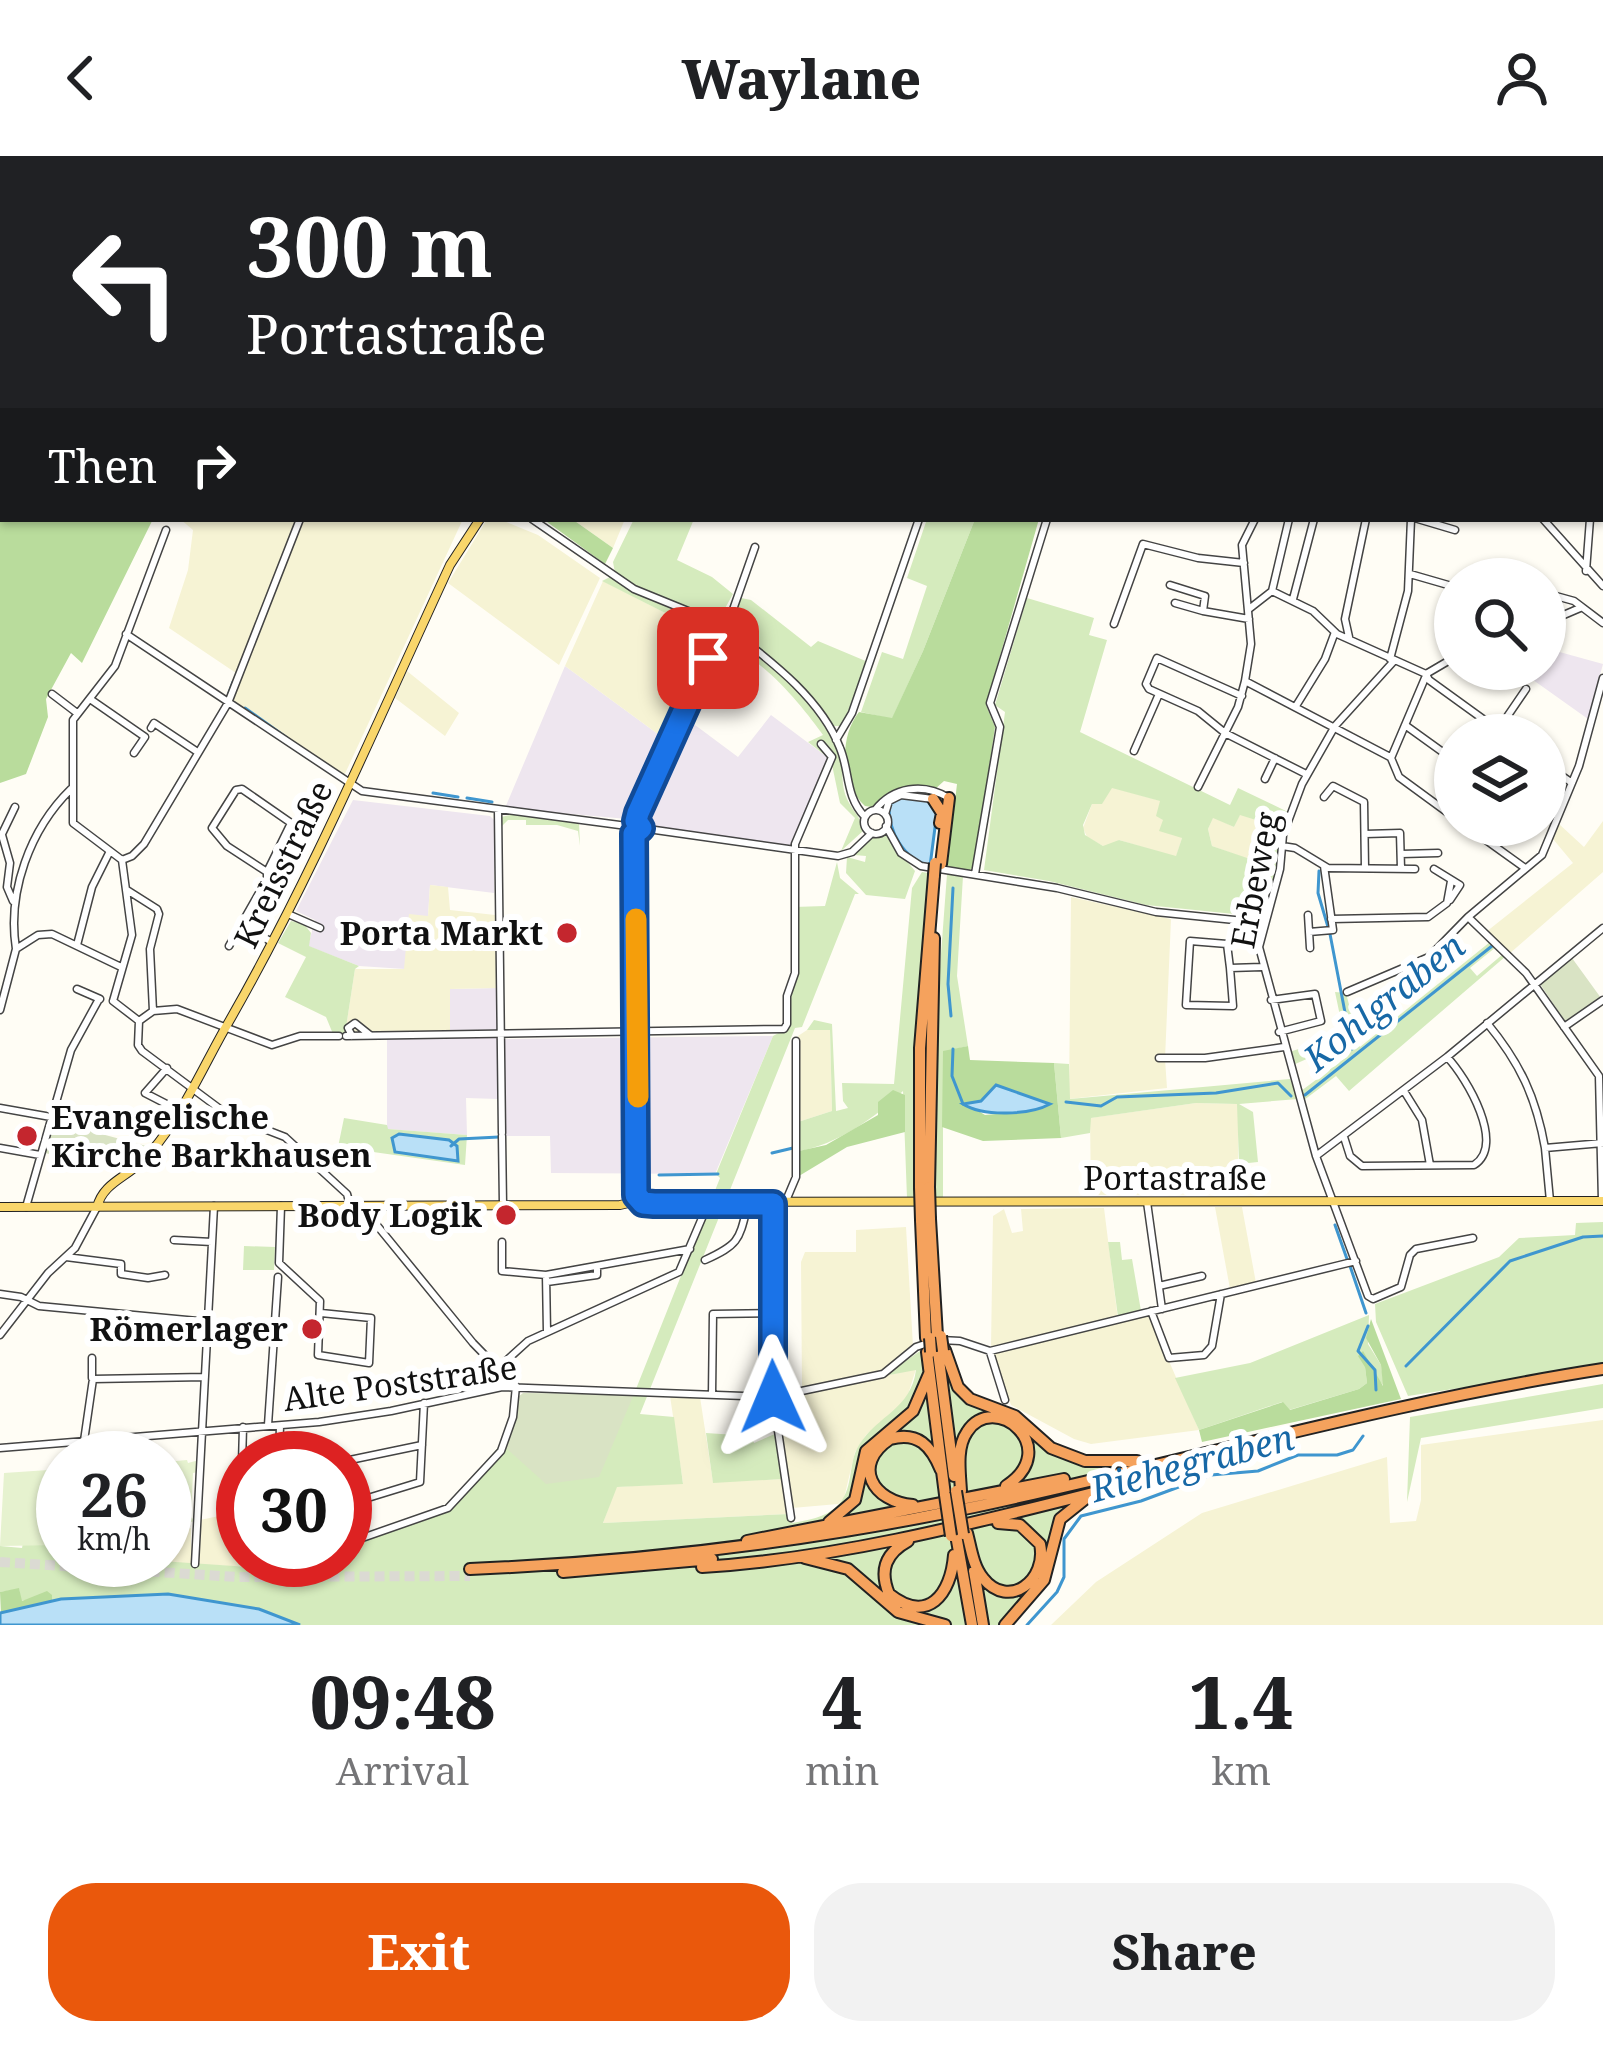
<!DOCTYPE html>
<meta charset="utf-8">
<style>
body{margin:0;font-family:"Noto Serif",serif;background:#f2f2f2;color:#202124;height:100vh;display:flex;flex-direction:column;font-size:45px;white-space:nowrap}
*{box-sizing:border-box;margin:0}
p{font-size:39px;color:#757577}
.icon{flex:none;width:66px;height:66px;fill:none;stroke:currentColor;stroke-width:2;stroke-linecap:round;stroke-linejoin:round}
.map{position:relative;height:1469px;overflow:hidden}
.drawer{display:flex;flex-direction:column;background:#fff;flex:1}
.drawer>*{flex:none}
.guide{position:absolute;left:0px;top:0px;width:1605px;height:366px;box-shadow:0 3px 9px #0004;background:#202124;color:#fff;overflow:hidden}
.fabs{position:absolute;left:1434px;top:402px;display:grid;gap:24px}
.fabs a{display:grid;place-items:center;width:132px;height:132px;border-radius:50%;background:#fff;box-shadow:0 3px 9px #0004;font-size:60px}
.speed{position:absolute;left:36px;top:1275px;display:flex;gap:24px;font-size:60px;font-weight:700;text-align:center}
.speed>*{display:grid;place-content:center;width:156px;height:156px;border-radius:50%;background:#fff;box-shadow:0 3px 9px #0004;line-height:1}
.speed small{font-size:30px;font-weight:400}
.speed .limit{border:18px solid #d22;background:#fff;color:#111}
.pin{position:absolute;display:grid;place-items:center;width:102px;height:102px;color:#fff;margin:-51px;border-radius:24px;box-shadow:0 6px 18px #0006}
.me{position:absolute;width:132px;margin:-66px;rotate:359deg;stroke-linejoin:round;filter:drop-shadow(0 0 9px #0008)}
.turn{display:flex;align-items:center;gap:42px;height:252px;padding:0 48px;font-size:54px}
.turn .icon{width:156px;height:156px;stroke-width:2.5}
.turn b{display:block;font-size:84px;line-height:102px}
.then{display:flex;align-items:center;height:114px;padding:0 48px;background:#0003;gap:24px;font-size:45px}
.eta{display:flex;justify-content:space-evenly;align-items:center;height:204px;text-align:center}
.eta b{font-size:72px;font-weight:800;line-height:84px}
.action{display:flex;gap:24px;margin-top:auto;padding:24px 48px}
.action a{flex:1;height:138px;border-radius:48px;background:#ea580c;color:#fff;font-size:48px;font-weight:800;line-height:138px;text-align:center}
.action a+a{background:#f2f2f2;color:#202124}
header{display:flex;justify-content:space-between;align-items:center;height:156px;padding:0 48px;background:#fff;font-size:54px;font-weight:800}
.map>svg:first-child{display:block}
.industrial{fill:#eee6ef}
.farmland{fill:#f6f3d4}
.green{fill:#d5ebbd;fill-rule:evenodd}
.forest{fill:#b9dc9c;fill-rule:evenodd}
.cemetery{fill:#d9e3c4}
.pitch{fill:#e6f2cf}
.water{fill:#b9e0f7;stroke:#3f96cf;stroke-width:3}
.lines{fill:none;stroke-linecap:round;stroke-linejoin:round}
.stream{stroke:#3f96cf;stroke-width:3}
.highway-tunnel{stroke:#dbdad3;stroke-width:10;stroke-dasharray:10 5;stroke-linecap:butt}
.minor-casing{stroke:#444;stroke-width:9}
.major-casing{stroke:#222;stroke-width:10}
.highway-casing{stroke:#222;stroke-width:14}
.minor{stroke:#fff;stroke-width:6}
.major{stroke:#f9d66b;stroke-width:8}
.highway{stroke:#f5a25d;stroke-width:10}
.highway-bridge-casing{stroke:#222;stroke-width:14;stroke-linecap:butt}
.highway-bridge{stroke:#f5a25d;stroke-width:10}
.route-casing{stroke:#114b97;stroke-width:30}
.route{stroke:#1a73e8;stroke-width:21}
.slow{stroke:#f59e0b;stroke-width:21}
.poi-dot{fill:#c4262e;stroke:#fff;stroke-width:4.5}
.labels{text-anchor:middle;stroke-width:12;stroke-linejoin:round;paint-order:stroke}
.street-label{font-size:33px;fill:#111;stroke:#fff}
.poi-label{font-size:33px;font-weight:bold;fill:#111;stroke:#fff;text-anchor:end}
.water-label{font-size:36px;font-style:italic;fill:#1768a6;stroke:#fff}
</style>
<header><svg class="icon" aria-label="back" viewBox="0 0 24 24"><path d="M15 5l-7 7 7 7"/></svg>Waylane<svg class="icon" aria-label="person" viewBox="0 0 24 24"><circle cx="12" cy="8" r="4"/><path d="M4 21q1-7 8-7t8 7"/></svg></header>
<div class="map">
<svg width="1603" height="1469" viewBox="0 0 1603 1469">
<rect width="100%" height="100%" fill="#fffdf5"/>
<path class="industrial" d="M1545,492L1603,508L1588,563L1522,516L1545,513Z
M565,510L666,584L633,659L627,663L505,652Z
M771,559L831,604L794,691L646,671L643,665L687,563L738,601Z
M353,644L490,660L494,664V737L430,729L428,761L409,759L405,813L359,810L308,790L315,764L296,755Z
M497,832L498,943L466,942L467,979L387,973V877L449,876L450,833Z
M773,880L715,1018L551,1017L550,980H502L501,883Z"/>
<path class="farmland" d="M180,363H297L236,517L169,472L188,414L193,374Z
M303,363H463L343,622L231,547Z
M499,363L538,379L600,422L559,509L448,427L486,365Z
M572,363H625L613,392Z
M603,425L693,471L708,489L666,584L565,510Z
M407,515L459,557L445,580L395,542Z
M1111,631L1161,645L1163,664L1182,682L1176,701L1119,684L1110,690H1103L1087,681L1083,672L1092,648L1102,647Z
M1240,658L1259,665L1264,689L1253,705L1212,690L1208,673L1213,661L1234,671Z
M1603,665V716L1509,798L1486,776L1573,707L1553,683L1559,668L1584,691Z
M430,729L448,731L450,754L495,759L497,832L450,833V876L345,878L355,813H404L409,758L428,760Z
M1071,741L1171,763L1165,903L1167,932L1069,943Z
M807,874H830L832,955L798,966V880Z
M1196,947L1238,948V1038L1091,1039L1090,962Z
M1215,1051H1242L1256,1127L1230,1133Z
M1104,1052L1118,1164L1148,1157L1199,1274L1091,1288L1074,1283L1011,1249L991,1191L993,1060L1004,1053L1012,1077L1023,1075L1021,1053Z
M906,1071L913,1190L884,1215L802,1232L801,1106L805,1096H856V1074Z
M916,1213L906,1245L866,1279L855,1296L844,1342L838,1348L792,1352L777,1244Z
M670,1240L700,1241L713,1326L783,1323L789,1358L603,1367L616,1331L683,1327Z
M1603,1264V1469H1051L1096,1426L1202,1357L1387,1301L1390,1367L1416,1365L1421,1344V1289Z
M224,1359L243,1364V1404H249V1411L146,1406L165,1404V1377L191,1372V1394L195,1365Z"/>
<path class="green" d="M634,363H694L677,404L712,421L733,438L723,456L709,462L636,431L615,417L613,406Z
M927,363H975L923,495L892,563L861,556L882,496L903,503L927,430L907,422Z
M610,421L704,467L712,476L708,489L693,471L602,425Z
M741,442L751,444L811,491L818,485L868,506L842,570H832L802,533L736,476L731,461Z
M1027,442L1094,462L1089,479L1107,484L1080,576L1230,649L1238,632L1288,656C1278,682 1279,708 1272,735L1246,734L1244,759L1146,749L1049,725L984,714L1005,556L995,549ZM1112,632L1160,645L1156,660L1163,664L1159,675L1182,682L1176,700L1119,684L1103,690L1085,679L1083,669L1092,648H1102ZM1240,659L1259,665L1257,686L1263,689L1253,704L1212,690L1208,673L1213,662L1234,671Z
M732,483C773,507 825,550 840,597C844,612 840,628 847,643C853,656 861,660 863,675L841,695L855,662L840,647L831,604L808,586L823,579C803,551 752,487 717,491L721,485Z
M514,658L579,667L580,690L578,675L557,669H526V664H508L500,672L501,661Z
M886,679L915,715L905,743L866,739L846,717L847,701L865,706L866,700L854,699L872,680Z
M837,706L840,722L859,738H855L802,871L795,872L640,1258L674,1261L683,1328L617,1331L603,1367L789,1358L792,1367C808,1364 824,1362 836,1351C855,1334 847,1308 859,1289C878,1259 911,1253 916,1214L884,1220L920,1195L949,1203L966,1236L1044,1283L1082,1302L1132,1301L1137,1333L1078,1351L1059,1371L1054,1405L1010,1469H300L259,1453L167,1438L52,1446L51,1439L21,1445L19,1433L0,1436V1390L22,1392L23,1387L63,1389V1404H146L249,1411L250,1418C283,1414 311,1404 345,1404V1387L446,1353L500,1289L518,1241L506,1292L634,1238L712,1042L720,1022L716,1018L773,880L790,871L789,840L796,817L794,751L825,750Z
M922,716L928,717L917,877V1042H907L903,935C875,962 836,989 799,995L798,966L832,955L830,874H807L814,864L832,868L836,955L848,952L843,945L842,927L894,928L912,732Z
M947,718L963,720L957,820L968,890L943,896V1042H935L933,905Z
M291,765L304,768L311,777L309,790L359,810L355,813L345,878H333L326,861L285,841L306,801L278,787Z
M1490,786L1496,791L1470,812L1477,820L1503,798L1506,800L1349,935L1336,920L1304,944L1301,935L1348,900L1350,884L1293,909L1289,896L1344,879L1335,836L1346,837L1360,891Z
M1054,907L1069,908L1070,943L1290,923L1298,943L1239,948L1253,956L1258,1006L1239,1008L1237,948L1196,947L1091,962L1090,977L1061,982Z
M344,962L387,969L388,973L467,979L465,1009L338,991ZM396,979L449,984L457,990L458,1004L395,996L392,982Z
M1603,1066V1210L1408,1240L1376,1166L1375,1148L1499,1101L1519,1082L1575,1079L1576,1067Z
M1108,1086H1120L1122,1104L1132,1103L1141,1155L1118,1161Z
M244,1090L275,1091L274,1114H243Z
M1369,1159L1368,1188L1381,1209L1384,1230L1365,1211L1367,1227L1359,1233L1289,1254L1282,1246L1199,1274L1175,1222L1250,1207Z
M1603,1228V1252L1421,1282L1407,1346L1410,1261Z
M706,1277L751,1280L754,1287L777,1277L783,1323L713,1327Z"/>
<path class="forest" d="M0,0H332L3,3V363H153L82,507L71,497L46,543L48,561L26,618L0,627Z
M543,363H572L613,392L605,408Z
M975,363H1039L986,549L995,571L975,709L970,714L947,712L957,628L944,625L934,634C899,630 898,629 872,651L865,650C840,627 839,581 859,556L892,562L923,495Z
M968,890L970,904L1054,907L1061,982L983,985L942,971L943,895ZM997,929L1049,948L1038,954L985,959L965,947L981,945Z
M893,934L905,939V976L847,991L799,1020V995L826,989L878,959V946Z
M1371,1163L1401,1243L1202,1286L1199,1274L1283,1246L1290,1254L1359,1233L1367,1227L1365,1211L1358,1200L1363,1195L1383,1230L1381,1209L1366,1182Z
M19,1432L22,1445L47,1435L52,1439V1446L1,1458L0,1436Z"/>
<path class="cemetery" d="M1572,802L1601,842L1565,865L1540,828Z
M53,965L150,991L124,1016L45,997Z
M523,1237L634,1238L599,1321L546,1328L506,1292L518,1241Z"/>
<path class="pitch" d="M187,1304L188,1307L199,1304L198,1316L193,1317L191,1361L195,1365L165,1373V1306Z
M63,1313V1389L0,1390L4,1317Z"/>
<path class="water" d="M915,641L931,645L937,656L930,710C903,703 888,675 889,649L898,642Z
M996,929L1050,948C1030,959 983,961 963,948L981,945Z
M399,978L449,984L457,990L458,1005L395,996L392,982Z
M168,1438L259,1453L300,1469H0V1457L61,1443Z"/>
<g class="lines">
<path class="stream" d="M777,0V3
M325,3L327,0
M229,537L233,526
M245,552L287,582
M433,637L458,641
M467,642L492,646
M1319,715L1318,737L1328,771
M1330,778L1352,893
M951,860L948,828L953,732
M953,893L952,920L963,948
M1305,939L1492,790
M1066,946L1101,950L1117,941L1216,937L1278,927L1291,940
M643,980L645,1007
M451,990L459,983L499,981
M772,997L793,992
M659,1019L718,1018
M1335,1069L1347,1103
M1350,1110L1366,1157
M1368,1170L1358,1195L1375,1214L1376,1234
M1406,1210L1510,1105L1583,1081L1603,1080
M1027,1469L1057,1436L1064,1421V1383L1081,1360L1141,1345L1211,1319L1258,1315L1298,1299H1337L1353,1294L1363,1280"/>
<path class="highway-tunnel" d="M0,1406L237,1421L470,1420"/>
<defs>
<path id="minor" d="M505,0L512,3
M931,0L942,3
M979,0L990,3
M1191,0L1193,3
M448,3L449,0
M822,3L823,0
M871,3L873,0
M996,3L997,0
M1046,3L1047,0
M1212,3L1214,0
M1313,3L1316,0
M1406,3L1407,0
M1479,3L1480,0
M1532,3L1533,0
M1594,3L1595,0
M1602,87L1603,88
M1602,136H1603
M1602,243L1603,244
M1602,269L1603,266
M532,363L634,433L715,466
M1418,363L1455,374
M1543,363L1603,430
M1474,413L1507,423
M1586,415L1590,363
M1410,418L1455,431
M1170,429L1205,440L1203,455L1249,463
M1272,435L1313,455L1337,478L1426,518L1429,524L1505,579
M1545,437L1574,445L1603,467
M1293,443L1314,363
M1175,447L1203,455
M1249,453L1272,435L1289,363
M712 473a10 10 0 1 1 20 0a10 10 0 1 1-20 0Z
M729,465L755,391
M1545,467L1580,452
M1114,468L1143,388L1198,402L1244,407
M732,475C772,506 821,543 840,592C850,616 845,640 865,661
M126,478L362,635L627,670
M1349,481L1345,463L1366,363
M1390,503L1408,435L1411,363
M1393,506L1335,570L1302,628L1283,679L1280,713L1259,791L1316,1000L1368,1140L1373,1143L1401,1131L1410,1099L1416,1093L1473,1082
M1426,518L1455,501
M1425,522L1391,602L1399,621L1455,662
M1245,525L1390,601
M52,538L77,557
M1242,540L1157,502L1146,528L1149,533L1198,555L1225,577L1306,618
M90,543L145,581L134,597
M1296,550L1325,503L1335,476
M1405,569L1455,605
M151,572L154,567L196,595
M1498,574L1526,533
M836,584L852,557L919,363
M1134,595L1159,538
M1545,608L1572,627
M1265,623L1275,602
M1198,631L1238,551L1245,525L1251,488L1242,389L1255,363
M1324,641L1333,630L1364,646L1365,712
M498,654L502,977
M875,654C893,631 923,626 949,642
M864 666a12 12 0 1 1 24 0a12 12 0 1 1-24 0Z
M885,658L889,645L901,639L933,643
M636,665L715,479
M627 672a7 7 0 1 1 14 0a7 7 0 1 1-14 0Z
M1465,669L1525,712
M886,670L901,697L921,710L1057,732L1156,756L1264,767
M641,672L838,700L852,696L872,677
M634,678L636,1039
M1365,678L1400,677L1401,713
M2,679L10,707L7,731L13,745
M1,680L15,651
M1282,690L1295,692L1328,712L1415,713
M1401,698L1438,697
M122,704L132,700L144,688L228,547L300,363
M1434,713L1460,729L1450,744
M975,718L1000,571L990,547L1047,363
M127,734L157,753L159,758L150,793L153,855L139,865
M288,758L320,772
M1308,759L1310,792
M1468,761L1526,817L1599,920L1602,1045
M1331,763L1428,761L1447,747L1451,725
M241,769L272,786
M1309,776L1333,774L1324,710
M77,789L92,731L110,695
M229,790L267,723V716L291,667L242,633L236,634L212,672L227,690L267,716
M16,793C7,736 30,673 71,633
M1230,812L1233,850L1186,849L1190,785L1227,788L1230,812L1262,811
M77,833L100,843
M1347,836L1429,801L1468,761L1542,699L1579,610L1603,522
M1271,844L1315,838L1321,865L1279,876
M113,845L132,779L122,704L73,667V564L115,510L166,374
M113,845L139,865
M0,854L16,793L38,779L52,778L121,811
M153,855L177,853L272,889L300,880H339
M139,865L138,889L142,895L228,959L285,981L347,1038L350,1049
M1487,867C1520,907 1536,941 1545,992L1603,987
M1564,871L1603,844
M346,880L784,873L787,868V840L795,817V688L832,601L821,588
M352,880L348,872L355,867L370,879
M1159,902H1205L1284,891
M167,912L145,937L178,954
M1404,935L1422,964L1430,1009
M0,952L51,961
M502,980L503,1049
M1344,981L1350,1000L1362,1010L1474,1009C1506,989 1467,922 1447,901
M0,992L40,999
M1545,992L1550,1045
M1316,1000L1447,901L1603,772
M1147,1046L1162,1153
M785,1047L796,1021V885
M773,1048V1241L791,1362
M281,1050L279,1107L320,1145L318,1199L369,1207L371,1162L321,1157
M26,1051L71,894L99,843
M362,1051L473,1187L513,1228
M174,1084L212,1086
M502,1086V1115L546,1119
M66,1101L121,1108V1118L148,1122L165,1119
M705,1104C740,1088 739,1084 748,1048
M547,1126L597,1119V1112
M1159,1130L1202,1120
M0,1138L21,1141L39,1150L208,1166
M1151,1155L1169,1202L1204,1199L1212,1190L1221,1138
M547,1176L546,1119L690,1093
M0,1179L48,1117L75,1092L97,1051
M941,1184L960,1185L990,1195L1356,1105
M990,1196L1005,1244
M497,1213L528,1185L679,1116L708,1048
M92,1222V1202
M712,1239L713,1158L772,1157
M268,1269L278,1121
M84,1285L93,1223L205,1221
M0,1292L319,1266L391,1255L502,1231L773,1241L883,1218L916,1191L928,1187
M279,1302L280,1270
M345,1305L422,1289
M241,1343L243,1271
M345,1349L420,1326L424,1247
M345,1388L448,1352L501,1295L513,1261L516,1230
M195,1408L214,1050
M299,1409L309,1404"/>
<path id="major" d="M663,3L664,0
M635,1039L641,1041L639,1047L633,1046Z
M641,1046L1603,1045
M0,1051L620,1049L633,1046
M97,1051C103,1028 123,1023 140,1007C176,974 202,912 227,869C312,721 378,564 450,409L480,363"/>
<path id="highway" d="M933,643L942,657L940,667
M941,708L949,642
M920,1031V892L934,719
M929,1031L934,782
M930,1063L937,1180
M921,1064L926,1182
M945,1194L958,1231L970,1243L1015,1260L1051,1292L1085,1305H1137
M927,1196L945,1339
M938,1196L954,1320
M961,1335C960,1316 956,1292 967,1276C994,1234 1064,1292 1006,1330
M913,1349C873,1346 851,1309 890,1283C918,1275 931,1290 941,1314
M829,1366L855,1344L866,1295L913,1255L929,1218
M967,1377C971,1392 973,1410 983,1422C1009,1455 1048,1423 1040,1388L1020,1369L998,1367
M956,1379L972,1469
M747,1385L1064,1323
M908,1385C886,1397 879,1414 889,1438C928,1469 951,1438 954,1399
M805,1402L848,1413L898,1456L945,1469
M702,1411C832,1403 963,1370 1089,1338C1132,1327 1172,1317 1212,1301
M470,1413C640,1406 807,1386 974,1351C1184,1306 1390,1246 1603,1213
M974,1415L983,1469
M563,1416L712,1403
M1005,1469L1044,1424L1060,1363L1085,1343"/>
</defs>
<use href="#minor" class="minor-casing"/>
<use href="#major" class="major-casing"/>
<use href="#highway" class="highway-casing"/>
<use href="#minor" class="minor"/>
<use href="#major" class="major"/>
<use href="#highway" class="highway"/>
<defs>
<path id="highway-bridge" d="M934,719L935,707
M920,1031L921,1064
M929,1031L930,1063
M941,1180L943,1195
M930,1182L931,1196
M956,1335L963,1378
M945,1339L951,1380"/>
</defs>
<use href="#highway-bridge" class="highway-bridge-casing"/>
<use href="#highway-bridge" class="highway-bridge"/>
</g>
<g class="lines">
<defs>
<path id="route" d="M708,502L638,657L636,665L641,672L634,678L636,1039L643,1047L654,1048H773V1241"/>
</defs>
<use href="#route" class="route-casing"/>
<use href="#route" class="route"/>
<path class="slow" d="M636,763L638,941"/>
</g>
<g class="poi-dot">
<circle cx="567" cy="777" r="12"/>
<circle cx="27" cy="980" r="12"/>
<circle cx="506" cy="1059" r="12"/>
<circle cx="312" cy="1173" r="12"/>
</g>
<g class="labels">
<g class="street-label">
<text transform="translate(283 708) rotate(-64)" y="12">Kreisstraße</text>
<text transform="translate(1255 724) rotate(-79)" y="12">Erbeweg</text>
<text x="1175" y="1034">Portastraße</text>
<text transform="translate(400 1227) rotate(-8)" y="12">Alte Poststraße</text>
</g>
<g class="poi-label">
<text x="543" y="789">Porta Markt</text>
<text x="51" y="973" text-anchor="start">Evangelische<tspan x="51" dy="38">Kirche Barkhausen</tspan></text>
<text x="482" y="1071">Body Logik</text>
<text x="288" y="1185">Römerlager</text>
</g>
<g class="water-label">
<text transform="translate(1384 846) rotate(-39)" y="13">Kohlgraben</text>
<text transform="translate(1192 1307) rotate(-15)" y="13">Riehegraben</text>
</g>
</g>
</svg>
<div class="fabs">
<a><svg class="icon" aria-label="search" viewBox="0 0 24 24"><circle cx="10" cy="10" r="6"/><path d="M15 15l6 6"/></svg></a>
<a><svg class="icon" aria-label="layers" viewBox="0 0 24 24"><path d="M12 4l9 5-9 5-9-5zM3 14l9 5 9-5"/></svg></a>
</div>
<div class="speed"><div>26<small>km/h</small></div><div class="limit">30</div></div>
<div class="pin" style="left:708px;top:502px;background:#d93025"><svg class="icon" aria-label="arrive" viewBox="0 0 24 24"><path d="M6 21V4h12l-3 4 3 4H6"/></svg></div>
<svg class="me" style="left:773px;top:1241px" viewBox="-20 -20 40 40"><path d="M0-17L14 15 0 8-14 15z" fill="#1a73e8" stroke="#fff" stroke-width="4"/></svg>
<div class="guide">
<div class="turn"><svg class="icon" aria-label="left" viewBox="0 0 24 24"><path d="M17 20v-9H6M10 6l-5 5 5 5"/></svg><div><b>300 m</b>Portastraße</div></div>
<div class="then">Then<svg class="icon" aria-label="right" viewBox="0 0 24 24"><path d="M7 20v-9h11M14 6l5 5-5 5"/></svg></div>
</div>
</div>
<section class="drawer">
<div class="eta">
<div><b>09:48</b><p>Arrival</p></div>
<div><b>4</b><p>min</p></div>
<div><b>1.4</b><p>km</p></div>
</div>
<div class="action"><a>Exit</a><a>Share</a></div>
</section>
